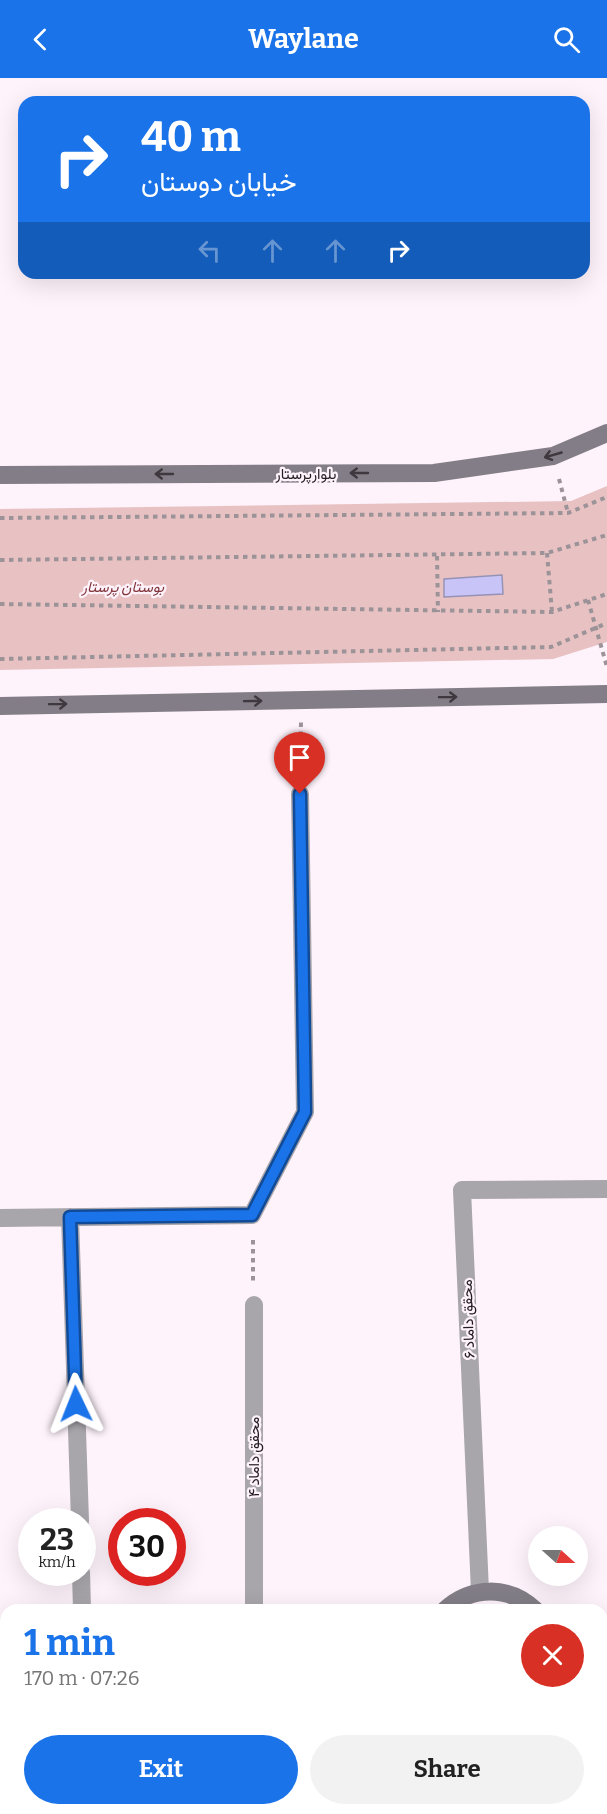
<!DOCTYPE html>
<meta charset="utf-8">
<style>
body{margin:0;font-family:Bitter,Vazirmatn,serif;background:#f2f2f2;color:#222;height:100vh;display:flex;flex-direction:column;font-size:22px;white-space:nowrap}
*{box-sizing:border-box;margin:0}
p{font-size:20px;color:#767676}
.icon{flex:none;width:33px;height:33px;fill:none;stroke:currentColor;stroke-width:2;stroke-linecap:round;stroke-linejoin:round}
.map{position:relative;flex:1;overflow:hidden}
.details{position:absolute;left:0px;top:1526px;width:608px;height:212px;display:flex;flex-direction:column;background:#fff;border-radius:18px 18px 0 0;box-shadow:0 6px 24px #0002}
.details>*{flex:none}
.hud{position:absolute;left:18px;top:18px;width:572px;height:183px;border-radius:18px;box-shadow:0 6px 24px #0002;background:#1a73e8;color:#fff;overflow:hidden}
.needle{width:39px;rotate:111deg}
.tools{position:absolute;left:528px;top:1448px;display:grid;gap:12px}
.tools a{display:grid;place-items:center;width:60px;height:60px;border-radius:50%;background:#fff;box-shadow:0 6px 24px #0002;font-size:30px}
.speed{position:absolute;left:18px;top:1430px;display:flex;gap:12px;font-size:30px;font-weight:700;text-align:center}
.speed>*{display:grid;place-content:center;width:78px;height:78px;border-radius:50%;background:#fff;box-shadow:0 6px 24px #0002;line-height:1}
.speed small{font-size:15px;font-weight:400}
.speed .limit{border:9px solid #d22;background:#fff;color:#111}
.pin{position:absolute;display:grid;place-items:center;width:51px;height:51px;color:#fff;margin:-62px -26px;border-radius:50% 50% 50% 0;rotate:-45deg;box-shadow:0 0 6px #0007}
.pin .icon{rotate:45deg}
.me{position:absolute;width:66px;margin:-33px;rotate:358deg;stroke-linejoin:round;filter:drop-shadow(0 0 4px #0008)}
.turn{display:flex;align-items:center;gap:21px;height:126px;padding:0 24px;font-size:27px}
.turn .icon{width:78px;height:78px;stroke-width:2.5}
.turn b{display:block;font-size:42px;line-height:51px}
.lanes{display:flex;align-items:center;height:57px;padding:0 24px;background:#0003;justify-content:center;gap:30px;direction:ltr}
.lanes .off{opacity:.35}
.round{display:grid;place-items:center;flex:none;width:63px;height:63px;border-radius:32px;background:#f2f2f2}
.summary{display:flex;align-items:center;justify-content:space-between;height:102px;padding:0 24px}
h1{font-size:36px;font-weight:700;line-height:45px;color:#1a73e8}
.primary-button{display:flex;gap:12px;margin-top:auto;padding:12px 24px}
.primary-button a{flex:1;height:69px;border-radius:36px;background:#1a73e8;color:#fff;font-size:24px;font-weight:700;line-height:69px;text-align:center}
.primary-button a+a{background:#f2f2f2;color:#222}
header{display:flex;justify-content:space-between;align-items:center;height:78px;padding:0 24px;background:#1a73e8;color:#fff;font-size:27px;font-weight:700}
.map>svg:first-child{display:block}
.green{fill:#e8c2c2}
.water{fill:#c8c4f7;stroke:#9692b6;stroke-width:1.5}
.lines{fill:none;stroke-linecap:round;stroke-linejoin:round}
.path{stroke:#9c9399;stroke-width:4;stroke-dasharray:4.5 4.5;stroke-linecap:butt}
.street{stroke:#a8a5ab;stroke-width:18}
.secondary{stroke:#827d86;stroke-width:18}
.oneway{stroke:#3f393f}
.route-casing{stroke:#114b97;stroke-width:15}
.route{stroke:#1a73e8;stroke-width:10}
.labels{text-anchor:middle;stroke-width:4.5;stroke-linejoin:round;paint-order:stroke}
.street-label{font-size:15px;fill:#221c20;stroke:#fef2fb}
.park-label{font-size:15px;font-style:italic;fill:#81373b;stroke:#fef2fb}
</style>
<header><svg class="icon" aria-label="back" viewBox="0 0 24 24"><path d="M15 5l-7 7 7 7"/></svg>Waylane<svg class="icon" aria-label="search" viewBox="0 0 24 24"><circle cx="10" cy="10" r="6"/><path d="M15 15l6 6"/></svg></header>
<div class="map">
<svg width="607" height="1736" viewBox="0 0 607 1736">
<rect width="100%" height="100%" fill="#fef2fb"/>
<path class="green" d="M607,408V564L553,581L0,592V431L571,423Z"/>
<path class="water" d="M502,497L503,516L444,519V501Z"/>
<g class="lines">
<path class="path" d="M559,401L568,435
M0,440L568,435L607,419
M547,475L552,534
M437,478L438,534
M0,482L547,475L607,457
M588,522L607,589
M0,526L552,534L607,516
M0,581L551,569L607,545
M300,694L301,644
M253,1162V1203"/>
<path class="street" d="M70,1139L80,1443
M0,1140L252,1137L305,1034L300,716
M81,1494L82,1532
M480,1513L462,1112L607,1111
M254,1532V1227
M86,1731V1736
M254,1731V1736"/>
<path class="secondary" d="M0,397L434,395L553,378L607,355
M0,628L607,616
M445,1532C471,1508 509,1507 535,1532
M602,1553H607
M602,1592H607
M362,1736L366,1731"/>
</g>
<defs><path id="oneway-shaft" d="M-6 0H5M1.5-3L5.5 0L1.5 3" fill="none" stroke-width="1.6" stroke-linecap="round" stroke-linejoin="round" transform="scale(1.5)"/></defs>
<g class="oneway">
<use href="#oneway-shaft" transform="translate(553 377) rotate(164)"/>
<use href="#oneway-shaft" transform="translate(359 395) rotate(180)"/>
<use href="#oneway-shaft" transform="translate(164 396) rotate(180)"/>
<use href="#oneway-shaft" transform="translate(448 619) rotate(-1)"/>
<use href="#oneway-shaft" transform="translate(253 623) rotate(-1)"/>
<use href="#oneway-shaft" transform="translate(58 626) rotate(-1)"/>
</g>
<g class="lines">
<defs>
<path id="route" d="M76,1326L70,1139L252,1137L305,1034L300,716"/>
</defs>
<use href="#route" class="route-casing"/>
<use href="#route" class="route"/>
</g>
<g class="labels">
<g class="street-label">
<text x="306" y="401">بلوارپرستار</text>
<text transform="translate(468 1241) rotate(-92)" y="5">محقق داماد ۶</text>
<text transform="translate(254 1379) rotate(-90)" y="5">محقق داماد ۴</text>
</g>
<g class="park-label">
<text x="123" y="514">بوستان پرستار</text>
</g>
</g>
</svg>
<div class="tools">
<a><svg class="needle" viewBox="-14 -14 28 28"><path d="M0-13l5 13h-10z" fill="#e53935"/><path d="M0 13l5-13h-10z" fill="#767676"/></svg></a>
</div>
<div class="speed"><div>23<small>km/h</small></div><div class="limit">30</div></div>
<div class="pin" style="left:300px;top:716px;background:#d93025"><svg class="icon" aria-label="arrive" viewBox="0 0 24 24"><path d="M6 21V4h12l-3 4 3 4H6"/></svg></div>
<svg class="me" style="left:76px;top:1326px" viewBox="-20 -20 40 40"><path d="M0-17L14 15 0 8-14 15z" fill="#1a73e8" stroke="#fff" stroke-width="4"/></svg>
<div class="hud">
<div class="turn"><svg class="icon" aria-label="right" viewBox="0 0 24 24"><path d="M7 20v-9h11M14 6l5 5-5 5"/></svg><div><b>40 m</b>خیابان دوستان</div></div>
<div class="lanes"><svg class="icon off" aria-label="left" viewBox="0 0 24 24"><path d="M17 20v-9H6M10 6l-5 5 5 5"/></svg><svg class="icon off" aria-label="ahead" viewBox="0 0 24 24"><path d="M12 20V5M6 11l6-6 6 6"/></svg><svg class="icon off" aria-label="ahead" viewBox="0 0 24 24"><path d="M12 20V5M6 11l6-6 6 6"/></svg><svg class="icon" aria-label="right" viewBox="0 0 24 24"><path d="M7 20v-9h11M14 6l5 5-5 5"/></svg></div>
</div>
<section class="details">
<div class="summary"><div><h1>1 min</h1><p>170 m · 07:26</p></div><a class="round" style="background:#d93025;color:#fff"><svg class="icon" aria-label="close" viewBox="0 0 24 24"><path d="M6 6l12 12M18 6L6 18"/></svg></a></div>
<div class="primary-button"><a>Exit</a><a>Share</a></div>
</section>
</div>
